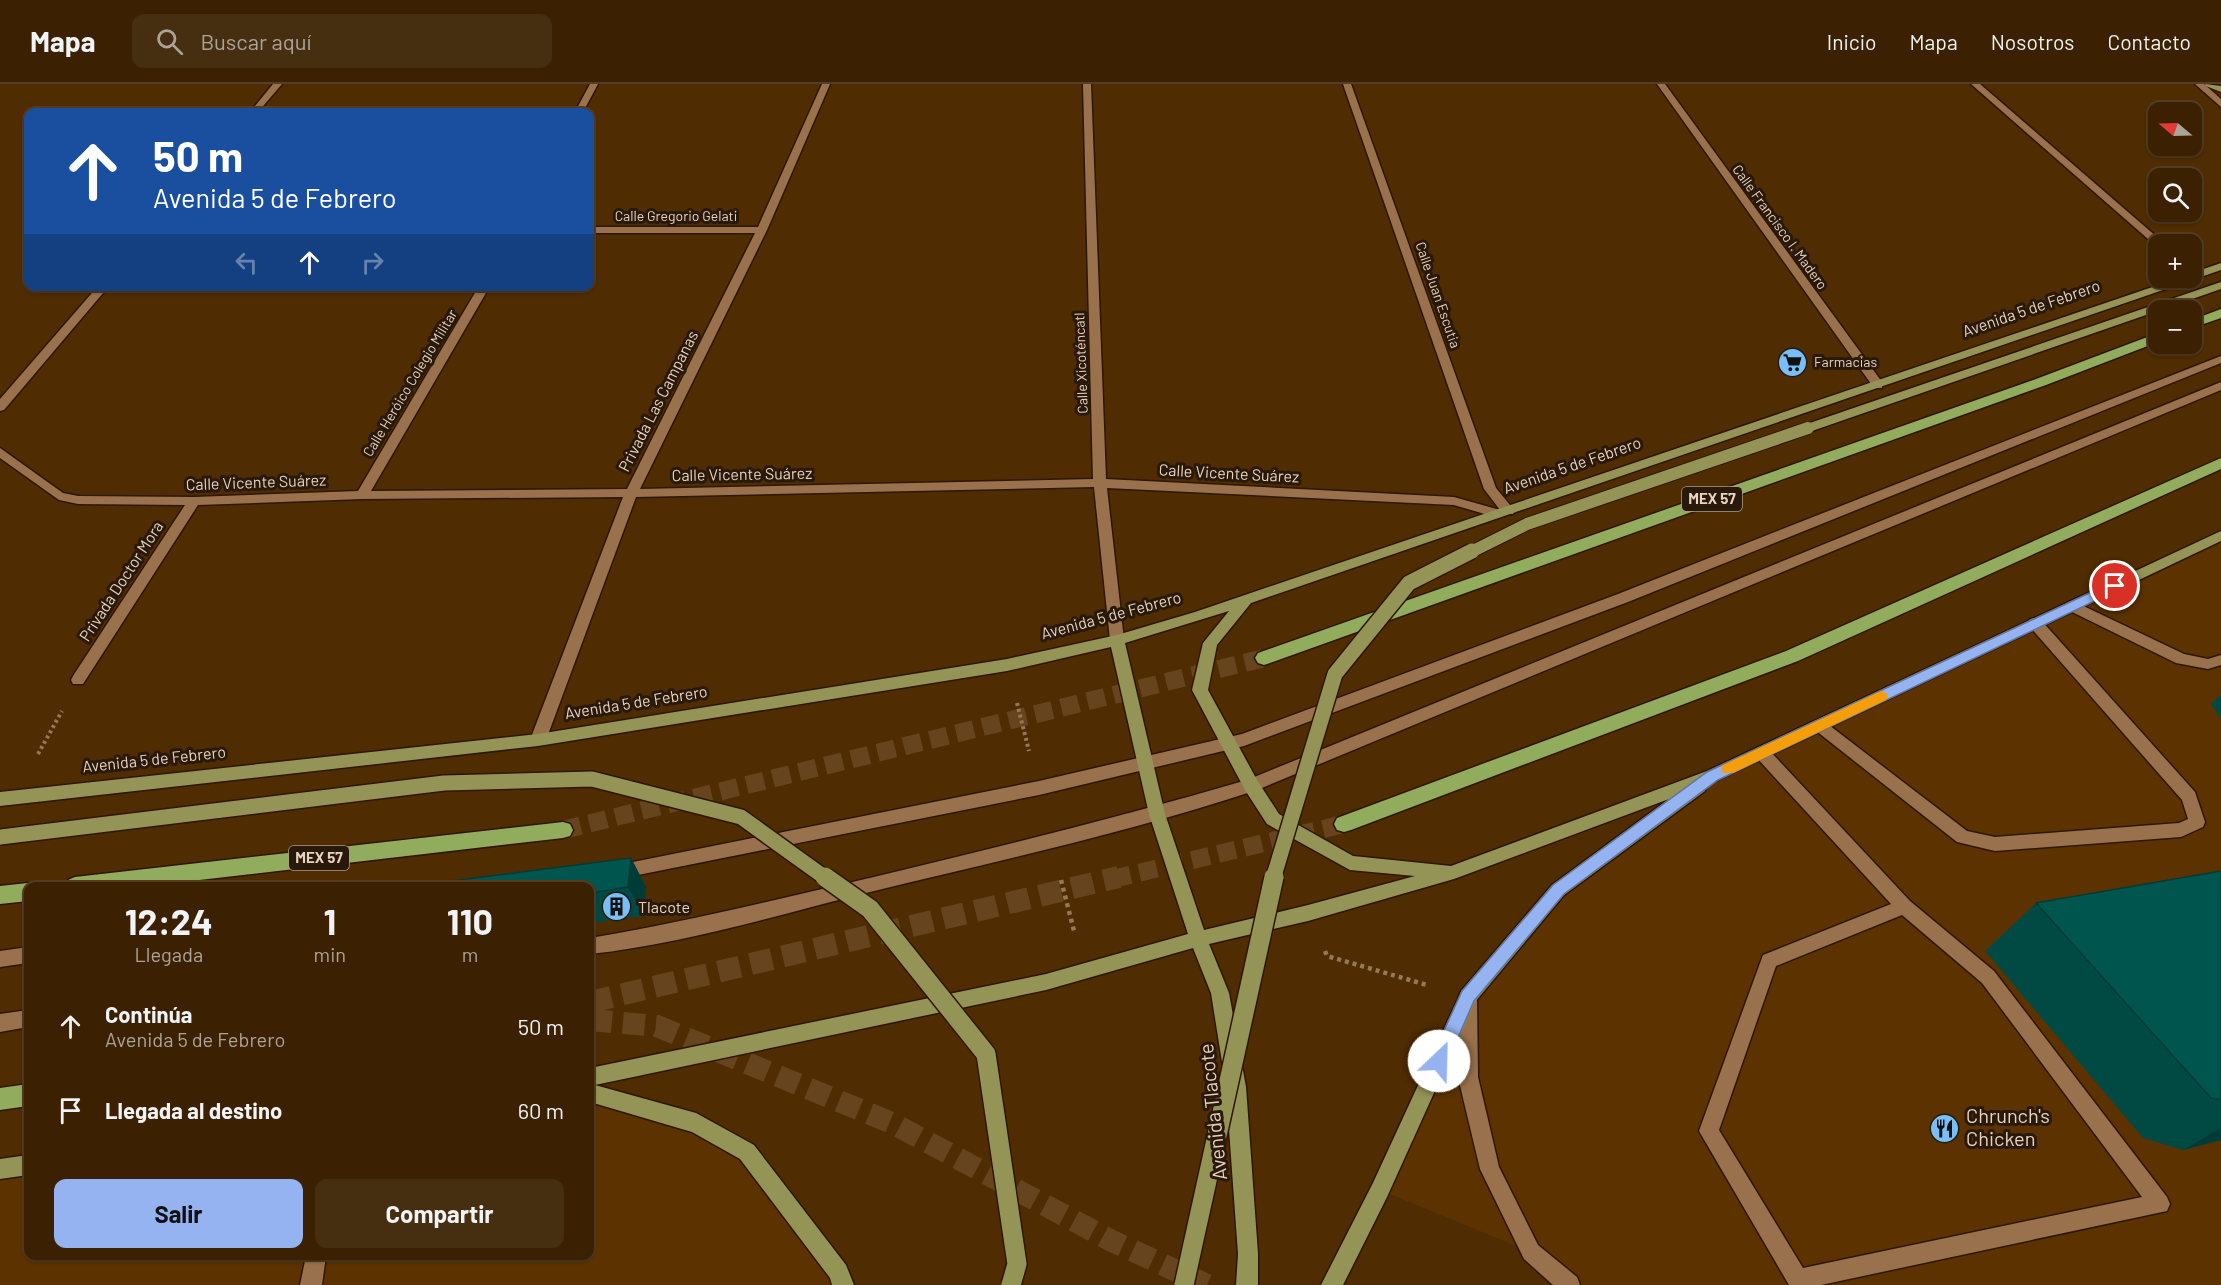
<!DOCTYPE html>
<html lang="es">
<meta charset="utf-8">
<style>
body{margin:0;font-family:Barlow,sans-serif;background:#462e11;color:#f1f3f6;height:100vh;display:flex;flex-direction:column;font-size:22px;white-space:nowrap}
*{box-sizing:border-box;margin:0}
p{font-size:20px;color:#aca399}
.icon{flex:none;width:33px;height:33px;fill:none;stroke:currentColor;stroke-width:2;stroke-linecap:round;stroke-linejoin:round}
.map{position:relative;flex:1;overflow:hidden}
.side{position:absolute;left:24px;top:798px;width:570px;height:378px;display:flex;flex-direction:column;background:#3b2102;border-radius:12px;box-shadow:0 2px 4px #0004,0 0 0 2px #543e24}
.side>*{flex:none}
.guide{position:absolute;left:24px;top:24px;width:570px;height:183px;border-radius:12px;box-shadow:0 2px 4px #0004,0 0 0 2px #543e24;background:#1a4fa0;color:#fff;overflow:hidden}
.needle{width:39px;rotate:289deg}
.tools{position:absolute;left:2148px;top:18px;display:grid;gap:12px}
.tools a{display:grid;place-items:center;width:54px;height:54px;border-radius:12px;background:#3b2102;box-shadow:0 2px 4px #0004,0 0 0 2px #543e24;font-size:30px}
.pin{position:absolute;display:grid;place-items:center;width:51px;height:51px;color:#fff;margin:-26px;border:3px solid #fff;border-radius:50%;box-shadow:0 2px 6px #0007}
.me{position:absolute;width:66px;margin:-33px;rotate:24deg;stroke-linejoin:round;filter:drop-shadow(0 0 4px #0008)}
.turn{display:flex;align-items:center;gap:21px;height:126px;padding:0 30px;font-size:27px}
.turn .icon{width:78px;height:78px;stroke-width:2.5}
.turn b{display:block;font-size:42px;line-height:51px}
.lanes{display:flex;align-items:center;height:57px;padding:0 30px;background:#0003;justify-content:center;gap:30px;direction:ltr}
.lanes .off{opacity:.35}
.eta{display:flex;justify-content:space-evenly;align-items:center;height:102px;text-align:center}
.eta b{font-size:36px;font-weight:700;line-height:42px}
.action{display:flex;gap:12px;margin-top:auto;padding:12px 30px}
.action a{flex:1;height:69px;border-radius:12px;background:#95b2f1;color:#111;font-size:24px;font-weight:700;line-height:69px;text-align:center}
.action a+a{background:#462e11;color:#f1f3f6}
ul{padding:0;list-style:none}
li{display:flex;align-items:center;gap:18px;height:84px;padding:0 30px}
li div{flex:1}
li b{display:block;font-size:22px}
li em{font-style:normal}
header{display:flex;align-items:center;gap:36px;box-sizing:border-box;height:84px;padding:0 30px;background:#3b2102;border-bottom:2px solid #543e24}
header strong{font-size:28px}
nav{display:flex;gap:33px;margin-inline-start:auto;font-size:21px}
.search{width:420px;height:54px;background:#462e11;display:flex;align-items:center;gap:15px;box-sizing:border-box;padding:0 21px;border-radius:12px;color:#aca399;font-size:22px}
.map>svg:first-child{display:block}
.built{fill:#5c3300}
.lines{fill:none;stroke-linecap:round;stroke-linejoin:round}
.highway-tunnel-far1{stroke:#66451e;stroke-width:18;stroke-dasharray:18 9;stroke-linecap:butt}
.highway-tunnel{stroke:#66451e;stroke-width:22;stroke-dasharray:22 11;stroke-linecap:butt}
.minor-casing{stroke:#2f1600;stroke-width:3}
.major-casing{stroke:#2f1600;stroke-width:3}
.highway-casing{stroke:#2f1600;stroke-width:3}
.path-far1{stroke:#957858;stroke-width:4;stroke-dasharray:3 3;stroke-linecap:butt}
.path{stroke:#957858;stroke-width:4.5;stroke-dasharray:4 4;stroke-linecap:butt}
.minor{fill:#99714c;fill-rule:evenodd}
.major{fill:#959457;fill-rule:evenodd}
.highway{fill:#92ac5e;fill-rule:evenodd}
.major-bridge-far2-casing{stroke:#2f1600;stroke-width:14;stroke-linecap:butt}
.major-bridge-far1-casing{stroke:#2f1600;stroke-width:18;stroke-linecap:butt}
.major-bridge-casing{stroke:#2f1600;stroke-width:22;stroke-linecap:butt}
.major-bridge-far2{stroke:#959457;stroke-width:12}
.major-bridge-far1{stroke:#959457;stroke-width:15}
.major-bridge{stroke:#959457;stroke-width:19}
.wall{fill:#004a43}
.shaded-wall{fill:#003c37}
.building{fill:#00564e;stroke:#003c37;stroke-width:1.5}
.route{fill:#95b2f1;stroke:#61749d;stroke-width:1.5}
.slow{fill:#f59e0b}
.labels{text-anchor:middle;stroke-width:6;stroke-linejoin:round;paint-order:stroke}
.far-street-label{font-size:14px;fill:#e9d2bf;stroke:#29190a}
.far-poi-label{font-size:14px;fill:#e9d2bf;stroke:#29190a;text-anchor:start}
.shield{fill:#29190a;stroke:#af9a89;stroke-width:1.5}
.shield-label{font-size:15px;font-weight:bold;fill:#e9d2bf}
.street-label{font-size:16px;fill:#e9d2bf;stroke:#29190a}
.poi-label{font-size:16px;fill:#e9d2bf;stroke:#29190a;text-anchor:start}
.near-street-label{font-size:20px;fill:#e9d2bf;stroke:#29190a}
.near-poi-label{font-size:20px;fill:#e9d2bf;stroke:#29190a;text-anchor:start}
</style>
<header>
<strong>Mapa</strong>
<div class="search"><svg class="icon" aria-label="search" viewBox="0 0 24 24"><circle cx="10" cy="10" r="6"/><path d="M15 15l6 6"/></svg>Buscar aquí</div>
<nav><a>Inicio</a><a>Mapa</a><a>Nosotros</a><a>Contacto</a></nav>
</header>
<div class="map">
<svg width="2221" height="1201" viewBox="0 0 2221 1201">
<rect width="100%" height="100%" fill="#4f2c02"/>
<path class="built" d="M2221,452V1201H1569L1531,1168L1380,1106L1468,912L1558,806L1713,692Z
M590,1009L696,1039L747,1068L843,1201H0V1085L28,1081V1172H590Z"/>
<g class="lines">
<path class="highway-tunnel-far1" d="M563,746L1264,574
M1113,795L1344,740"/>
<path class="highway-tunnel" d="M590,918L1119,793
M590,936L657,942L892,1039L1110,1156L1207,1201"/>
<defs>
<path id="minor" d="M273,0H282L258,28H250Z
M590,0H598L583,28H575Z
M822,0H830L767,146L640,405L1093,395L1083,0H1091L1106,395L1454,413L1500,426L1484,405L1343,0H1351L1496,404L1515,427L1513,430H1504L1498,434L1454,421L1107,404L1124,556L1117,561L1110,556L1094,403L636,413L546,656L544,660H532L530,656L623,413L362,415L198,421L83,600H73L71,596L73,592L185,421L78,420L59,416L0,374V364L63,409L78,412L194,413L358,407L479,202H490L371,407L627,405L755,149H590V143H758Z
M1657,0H1665L1882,298V304H1874Z
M1971,0H1980L2165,160L2156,162Z
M2195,0H2204L2221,15V23Z
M98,202H109L4,326L0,327V315Z
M2221,272V279L1628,518L1244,662L1039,711L618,795L612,793L610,788L612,783L618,781L1039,697L1242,650L1618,510Z
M2221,298V306L1257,706C1130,748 999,777 870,808C778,831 683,860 590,870V854C687,838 783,814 878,792C1002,762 1125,732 1247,696Z
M2073,517L2184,570L2208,575L2221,571V581L2208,585L2176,579L2068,526L2066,522L2068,518Z
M2035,534L2040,535L2195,708L2205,738L2203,743L2181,753L1995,767L1957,758L1815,646L1812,642L1815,638H1825L1967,747L1995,753L2179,739L2188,735L2182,716L2030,543L2028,539L2030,535Z
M1762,663L1768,665L1910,817L1994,887L2167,1113L2170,1120L2167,1127L1821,1201H1789L1699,1047L1763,871L1891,820L1756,673L1754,669L1756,665ZM1902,831L1982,899L2142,1113L1803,1184L1719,1046L1776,882Z
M28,863V879L0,883V867Z
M1468,904L1474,906L1477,912L1478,993L1499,1083L1538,1161L1577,1193L1580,1201H1553L1524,1175L1480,1085L1458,993L1459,912L1462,906Z
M28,926V943L0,948V930Z
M306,1172H326L322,1201H300Z"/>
<path id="major" d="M2205,0L2221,2V8L2206,2Z
M2221,179V186L2192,196L1251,519L1217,561L1208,606L1257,696L1279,730L1353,772L1451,782L1707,687L2221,447V457L1707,701L1705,707L1564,811L1475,918L1387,1113L1343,1201H1321L1373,1099L1462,906L1552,801L1669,715L1454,795L1308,837L1209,860L1229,909L1246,1003L1258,1170V1201H1236L1238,1170L1226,1003L1211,909L1193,864L1046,906L595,1001L696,1029L754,1061L846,1181L854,1201H832L830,1194L740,1075L692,1048L590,1018V984L1046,890L1188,850L1149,730L1111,563L1007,587L538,662L0,722V708L538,650L1007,575L1117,551L1195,528L2179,194H2192V189ZM1229,527L1203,559L1192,606L1245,706L1267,740L1350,786L1415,792L1308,821L1204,846L1165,730L1125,559Z
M2221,198V205L1812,347L1808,348L1802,344L1804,341Z
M28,1071V1091L0,1095V1075Z"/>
<path id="highway" d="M2221,225V234L2192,244V236Z
M2158,249V258L2046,301L1270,579L1264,581L1258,579L1255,574L1258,569L2036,295Z
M2221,374V385L1798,577L1351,746L1344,748L1337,746L1334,740L1337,734L1786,567Z
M563,738L570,740L573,746L570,752L563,754L147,802H65L68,796L75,793Z
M28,799L36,802H28V817L0,820V802Z
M28,1000V1022L0,1026V1004Z"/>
</defs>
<use href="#minor" class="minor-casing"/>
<use href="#major" class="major-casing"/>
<use href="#highway" class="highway-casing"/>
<path class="path-far1" d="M1017,619L1029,667
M38,670L62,627"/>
<path class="path" d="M1061,796L1074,847
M1325,867L1327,872L1427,901"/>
<use href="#minor" class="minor"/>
<use href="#major" class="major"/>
<use href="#highway" class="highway"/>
<defs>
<path id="major-bridge-far2" d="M1469,469L1527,440L1808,344"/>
<path id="major-bridge-far1" d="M0,753L444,699L592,695L741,733L827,795
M1273,795L1335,590L1409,499L1472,467"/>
<path id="major-bridge" d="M825,793L870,825L986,970L1017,1180L1011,1201
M1184,1201L1274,793"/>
</defs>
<use href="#major-bridge-far2" class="major-bridge-far2-casing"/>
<use href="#major-bridge-far1" class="major-bridge-far1-casing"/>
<use href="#major-bridge" class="major-bridge-casing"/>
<use href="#major-bridge-far2" class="major-bridge-far2"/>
<use href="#major-bridge-far1" class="major-bridge-far1"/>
<use href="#major-bridge" class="major-bridge"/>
</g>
<path class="wall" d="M2221,610V635L2211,620Z
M631,774L646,803L644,832L590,839V802Z
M2221,787V1056L2183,1066L2143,1054L1985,867L2036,819Z"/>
<path class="shaded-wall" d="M631,774L646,803L644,832L628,803Z
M2221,1044V1056L2183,1066Z"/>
<path class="building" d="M631,774L628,803L590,809V802H412Z
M2221,787V1016L2211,1014L2036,819Z
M28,873V883L24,884Z"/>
<path class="route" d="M2115,497L2120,499L2122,502L2120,505L1718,696L1564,810L1474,917L1445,983L1439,985L1433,983L1430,977L1462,907L1553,801L1707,688Z"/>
<path class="slow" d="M1881,607L1886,609L1888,613L1886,616L1733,689H1723L1721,685L1723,681Z"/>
<defs>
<symbol id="supermarket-disc" viewBox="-11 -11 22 22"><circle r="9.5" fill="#78bff8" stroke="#29190a"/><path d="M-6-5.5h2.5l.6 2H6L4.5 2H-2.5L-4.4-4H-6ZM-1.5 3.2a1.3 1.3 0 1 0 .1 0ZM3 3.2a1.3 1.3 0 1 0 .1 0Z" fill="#111"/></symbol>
<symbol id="building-disc" viewBox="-11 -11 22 22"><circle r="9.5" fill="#78bff8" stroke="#29190a"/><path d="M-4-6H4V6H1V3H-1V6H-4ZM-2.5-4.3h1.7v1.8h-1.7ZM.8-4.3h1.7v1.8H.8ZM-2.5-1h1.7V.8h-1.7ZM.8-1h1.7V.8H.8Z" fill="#111"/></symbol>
<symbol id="restaurant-disc" viewBox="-11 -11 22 22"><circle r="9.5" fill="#78bff8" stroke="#29190a"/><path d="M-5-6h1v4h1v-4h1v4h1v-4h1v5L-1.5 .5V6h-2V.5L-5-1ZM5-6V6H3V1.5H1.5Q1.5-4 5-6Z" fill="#111"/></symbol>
</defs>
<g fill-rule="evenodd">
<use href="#supermarket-disc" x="1776" y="262" width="33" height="33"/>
<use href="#building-disc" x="600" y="806" width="33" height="33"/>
<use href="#restaurant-disc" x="1928" y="1028" width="33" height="33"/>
</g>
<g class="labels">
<g class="far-street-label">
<text x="676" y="137">Calle Gregorio Gelati</text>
<text transform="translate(1780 143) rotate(54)" y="5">Calle Francisco I. Madero</text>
<text transform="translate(1438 211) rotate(71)" y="5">Calle Juan Escutia</text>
<text transform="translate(1081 279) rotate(-92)" y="5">Calle Xicoténcatl</text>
<text transform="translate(410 299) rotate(-59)" y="5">Calle Heróico Colegio Militar</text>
</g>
<g class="far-poi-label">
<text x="1814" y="283">Farmacias</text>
</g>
<g class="shield">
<rect x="1682" y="403" width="60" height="24" rx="4.5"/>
<rect x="289" y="762" width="60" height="24" rx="4.5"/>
</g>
<g class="shield-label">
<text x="1712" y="420">MEX 57</text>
<text x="319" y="779">MEX 57</text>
</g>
<g class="street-label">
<text transform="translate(2031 224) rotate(-19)" y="6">Avenida 5 de Febrero</text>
<text transform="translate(658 317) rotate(-63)" y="6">Privada Las Campanas</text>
<text transform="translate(1572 381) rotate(-19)" y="6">Avenida 5 de Febrero</text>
<text transform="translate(1229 389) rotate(3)" y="6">Calle Vicente Suárez</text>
<text transform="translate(742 390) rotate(-1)" y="6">Calle Vicente Suárez</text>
<text transform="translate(256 398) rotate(-2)" y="6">Calle Vicente Suárez</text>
<text transform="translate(121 497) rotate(-57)" y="6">Privada Doctor Mora</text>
<text transform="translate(1111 531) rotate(-15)" y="6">Avenida 5 de Febrero</text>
<text transform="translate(636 618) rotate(-9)" y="6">Avenida 5 de Febrero</text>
<text transform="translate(154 675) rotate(-6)" y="6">Avenida 5 de Febrero</text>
</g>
<g class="poi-label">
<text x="638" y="829">Tlacote</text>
</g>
<g class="near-street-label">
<text transform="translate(1213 1028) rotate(-96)" y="7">Avenida Tlacote</text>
</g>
<g class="near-poi-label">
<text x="1966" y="1039">Chrunch's<tspan x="1966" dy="23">Chicken</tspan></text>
</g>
</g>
</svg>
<div class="tools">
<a><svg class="needle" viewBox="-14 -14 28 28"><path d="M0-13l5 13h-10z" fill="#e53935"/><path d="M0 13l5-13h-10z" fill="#aca399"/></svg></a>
<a><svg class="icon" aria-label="search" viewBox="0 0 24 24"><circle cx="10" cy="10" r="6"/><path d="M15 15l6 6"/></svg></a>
<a>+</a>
<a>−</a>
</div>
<div class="pin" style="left:2115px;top:502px;background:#d93025"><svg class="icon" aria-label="arrive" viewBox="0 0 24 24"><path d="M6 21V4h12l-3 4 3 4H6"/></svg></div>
<svg class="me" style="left:1439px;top:977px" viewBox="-20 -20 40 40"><circle r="19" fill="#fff"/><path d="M0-13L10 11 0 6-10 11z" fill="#95b2f1"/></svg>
<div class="guide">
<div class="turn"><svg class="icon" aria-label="ahead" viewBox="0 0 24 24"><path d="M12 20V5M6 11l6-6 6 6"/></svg><div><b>50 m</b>Avenida 5 de Febrero</div></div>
<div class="lanes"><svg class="icon off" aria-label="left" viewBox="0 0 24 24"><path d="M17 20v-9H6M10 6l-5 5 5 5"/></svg><svg class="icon" aria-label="ahead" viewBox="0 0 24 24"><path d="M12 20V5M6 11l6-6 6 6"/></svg><svg class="icon off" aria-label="right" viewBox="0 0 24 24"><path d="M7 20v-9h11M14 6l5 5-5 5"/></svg></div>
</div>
<section class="side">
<div class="eta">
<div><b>12:24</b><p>Llegada</p></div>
<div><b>1</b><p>min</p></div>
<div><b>110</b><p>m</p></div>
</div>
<ul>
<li><svg class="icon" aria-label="ahead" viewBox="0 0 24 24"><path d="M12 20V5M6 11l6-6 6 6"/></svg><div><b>Continúa</b><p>Avenida 5 de Febrero</p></div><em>50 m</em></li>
<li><svg class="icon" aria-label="arrive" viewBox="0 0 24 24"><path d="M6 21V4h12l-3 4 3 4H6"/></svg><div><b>Llegada al destino</b></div><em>60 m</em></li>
</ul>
<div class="action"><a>Salir</a><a>Compartir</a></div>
</section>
</div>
